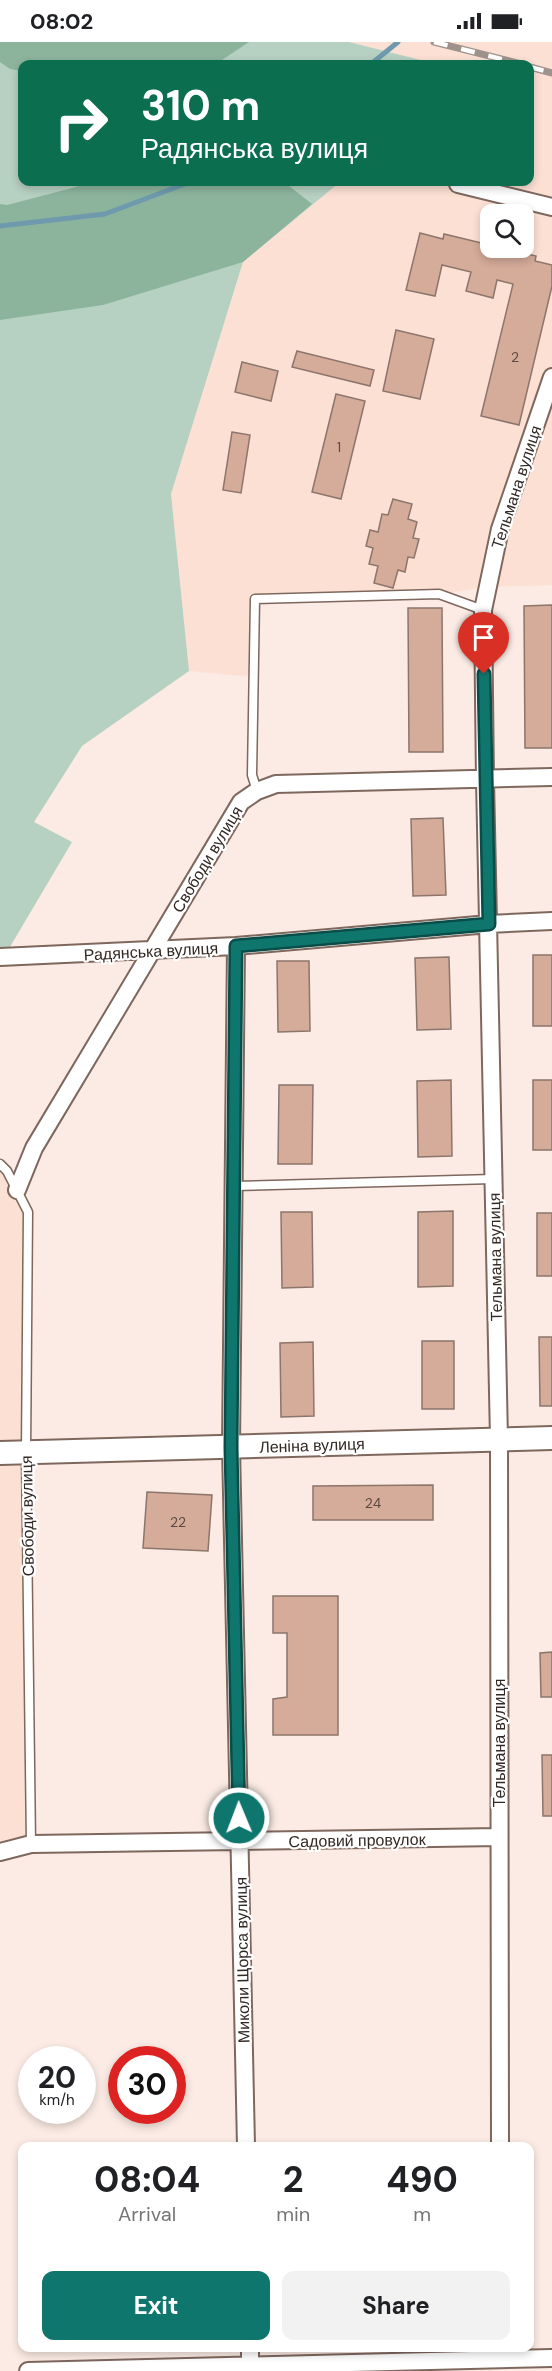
<!DOCTYPE html>
<meta charset="utf-8">
<style>
body{margin:0;font-family:"DM Sans",sans-serif;background:#f2f2f2;color:#202124;height:100vh;display:flex;flex-direction:column;font-size:22px;white-space:nowrap}
*{box-sizing:border-box;margin:0}
p{font-size:20px;color:#757577}
.icon{flex:none;width:33px;height:33px;fill:none;stroke:currentColor;stroke-width:2;stroke-linecap:round;stroke-linejoin:round}
.map{position:relative;flex:1;overflow:hidden}
.sheet{position:absolute;left:18px;top:2100px;width:516px;height:210px;display:flex;flex-direction:column;background:#fff;border-radius:12px;box-shadow:0 3px 9px #0003}
.sheet>*{flex:none}
.top-card{position:absolute;left:18px;top:18px;width:516px;height:126px;border-radius:12px;box-shadow:0 3px 9px #0003;background:#0b6e4f;color:#fff;overflow:hidden}
.controls{position:absolute;left:480px;top:162px;display:grid;gap:12px}
.controls a{display:grid;place-items:center;width:54px;height:54px;border-radius:12px;background:#fff;box-shadow:0 3px 9px #0003;font-size:30px}
.speed{position:absolute;left:18px;top:2004px;display:flex;gap:12px;font-size:30px;font-weight:700;text-align:center}
.speed>*{display:grid;place-content:center;width:78px;height:78px;border-radius:50%;background:#fff;box-shadow:0 3px 9px #0003;line-height:1}
.speed small{font-size:15px;font-weight:400}
.speed .limit{border:9px solid #d22;background:#fff;color:#111}
.pin{position:absolute;display:grid;place-items:center;width:51px;height:51px;color:#fff;margin:-62px -26px;border-radius:50% 50% 50% 0;rotate:-45deg;box-shadow:0 0 6px #0007}
.pin .icon{rotate:45deg}
.me{position:absolute;width:66px;margin:-33px;rotate:359deg;stroke-linejoin:round;filter:drop-shadow(0 0 4px #0008)}
.turn{display:flex;align-items:center;gap:21px;height:126px;padding:0 24px;font-size:27px}
.turn .icon{width:78px;height:78px;stroke-width:2.5}
.turn b{display:block;font-size:42px;line-height:51px}
.eta{display:flex;justify-content:space-evenly;align-items:center;height:102px;text-align:center}
.eta b{font-size:36px;font-weight:700;line-height:42px}
.cta{display:flex;gap:12px;margin-top:auto;padding:12px 24px}
.cta a{flex:1;height:69px;border-radius:12px;background:#0f766e;color:#fff;font-size:24px;font-weight:700;line-height:69px;text-align:center}
.cta a+a{background:#f2f2f2;color:#202124}
.status{display:flex;justify-content:space-between;align-items:center;height:42px;padding:0 30px;background:#fff;direction:ltr}
.status svg{height:16px;fill:currentColor}
.map>svg:first-child{display:block}
.built{fill:#fce0d4;fill-rule:evenodd}
.green{fill:#b6d0c1}
.forest{fill:#8cb49d}
.lines{fill:none;stroke-linecap:round;stroke-linejoin:round}
.stream{stroke:#6f9aad;stroke-width:5}
.building{fill:#d5ab9a;stroke:#8c756b;stroke-width:1.5}
.lane-casing{stroke:#7e675d;stroke-width:11}
.street-casing{stroke:#7e675d;stroke-width:20}
.secondary-casing{stroke:#7e675d;stroke-width:26}
.lane{stroke:#fff;stroke-width:8}
.street{stroke:#fff;stroke-width:16}
.secondary{stroke:#fff;stroke-width:22}
.rail-casing{stroke:#9f928c;stroke-width:7}
.rail{stroke:#fff;stroke-width:4.5;stroke-dasharray:14;stroke-linecap:butt}
.route-casing{stroke:#0a4d48;stroke-width:15}
.route{stroke:#0f766e;stroke-width:10}
.labels{text-anchor:middle;stroke-width:4.5;stroke-linejoin:round;paint-order:stroke}
.number-label{font-size:14px;fill:#5b4942}
.street-label{font-size:16px;fill:#322824;stroke:#fff}
</style>
<div class="status"><b>08:02</b><svg viewBox="0 0 49 12"><path d="M0 12V9h3v3zM5 12V6h3v6zM10 12V3h3v9zM15 12V0h3v12zM26 1h20v11H26zM47 4h2v5h-2z"/></svg></div>
<div class="map">
<svg width="552" height="2329" viewBox="0 0 552 2329">
<rect width="100%" height="100%" fill="#fbebe4"/>
<path class="built" d="M349,0H552V543L488,545L439,552L255,557L253,635L189,629L171,452L243,220L340,140H530V22H437ZM490,172H524V206H490Z
M0,1122L28,1170L31,1802L0,1810Z"/>
<path class="green" d="M0,0H349L437,22H22V140H340L243,220L171,452L189,629L82,704L34,780L72,800L4,915H0Z"/>
<path class="forest" d="M0,0H249L216,22H22V29L10,27L0,20Z
M95,140H284L312,162L243,220L103,263L0,278V162L7,163Z"/>
<g class="lines">
<path class="stream" d="M371,22L398,0
M0,184L105,172L190,140"/>
</g>
<path class="building" d="M420,191L443,197L444,192L490,203V206H501L536,214L535,219L552,223V244L519,383L481,374L513,242L497,238L493,256L466,249L471,230L442,223L435,254L406,248Z
M396,288L434,297L420,357L383,349Z
M297,309L374,328L370,344L292,325Z
M242,320L278,329L271,359L235,350Z
M336,352L365,359L341,457L312,450Z
M232,390L250,393L241,451L223,448Z
M393,457L412,462L408,477L417,480L413,496L419,497L414,516L408,515L405,530L398,528L393,546L374,541L378,524L369,522L373,506L366,504L370,488L378,490L382,472L388,473Z
M552,563V706H525L524,564Z
M408,566H442L443,710H409Z
M443,776L446,853L413,854L411,777Z
M533,913H552V984H533Z
M449,915L451,987L417,988L415,916Z
M277,919H309L310,989L278,990Z
M451,1038L452,1114L418,1115L417,1039Z
M533,1038H552V1108H533Z
M279,1043H313L312,1122H278Z
M453,1169V1244L418,1245V1170Z
M281,1170H312L313,1245L282,1246Z
M537,1171H552V1234H537Z
M539,1295H552V1364H540Z
M422,1299H454V1367H422Z
M313,1300L314,1374L281,1375L280,1301Z
M433,1443V1478H313V1444Z
M147,1450L212,1453L208,1509L143,1506Z
M273,1554H338V1693H273V1657L287,1655V1591H273Z
M552,1610V1655H541L540,1611Z
M542,1713H552V1774H543Z"/>
<g class="lines">
<defs>
<path id="lane" d="M257,749L252,733L255,557L439,552L483,568
M0,1122L7,1129L28,1170L26,1410L31,1802
M234,1144L493,1137"/>
<path id="street" d="M458,142L552,165
M236,904L231,1405L246,2104
M0,915L236,904L489,882L552,879
M17,1148L34,1106L241,760L257,749L276,742L552,735
M0,1810L31,1802L499,1795
M500,2104L499,1397L485,738L483,568L500,487L552,335
M250,2306V2329
M28,2329L552,2316"/>
<path id="secondary" d="M0,1411L552,1396"/>
</defs>
<use href="#lane" class="lane-casing"/>
<use href="#street" class="street-casing"/>
<use href="#secondary" class="secondary-casing"/>
<use href="#lane" class="lane"/>
<use href="#street" class="street"/>
<use href="#secondary" class="secondary"/>
<defs>
<path id="rail" d="M434,0L521,22
M530,25L552,31"/>
</defs>
<use href="#rail" class="rail-casing"/>
<use href="#rail" class="rail"/>
</g>
<g class="lines">
<defs>
<path id="route" d="M239,1776L231,1405L236,904L489,882L484,632"/>
</defs>
<use href="#route" class="route-casing"/>
<use href="#route" class="route"/>
</g>
<g class="labels">
<g class="number-label">
<text x="515" y="320">2</text>
<text x="339" y="410">1</text>
<text x="373" y="1466">24</text>
<text x="178" y="1485">22</text>
</g>
<g class="street-label">
<text transform="translate(516 445) rotate(-72)" y="6">Тельмана вулиця</text>
<text transform="translate(207 817) rotate(-59)" y="6">Свободи вулиця</text>
<text transform="translate(151 909) rotate(-3)" y="6">Радянська вулиця</text>
<text transform="translate(495 1215) rotate(-91)" y="6">Тельмана вулиця</text>
<text transform="translate(312 1403) rotate(-2)" y="6">Леніна вулиця</text>
<text transform="translate(27 1474) rotate(-91)" y="6">Свободи вулиця</text>
<text transform="translate(499 1701) rotate(-90)" y="6">Тельмана вулиця</text>
<text transform="translate(357 1798) rotate(-1)" y="6">Садовий провулок</text>
<text transform="translate(242 1918) rotate(-91)" y="6">Миколи Щорса вулиця</text>
</g>
</g>
</svg>
<div class="controls">
<a><svg class="icon" aria-label="search" viewBox="0 0 24 24"><circle cx="10" cy="10" r="6"/><path d="M15 15l6 6"/></svg></a>
</div>
<div class="speed"><div>20<small>km/h</small></div><div class="limit">30</div></div>
<div class="pin" style="left:484px;top:632px;background:#d93025"><svg class="icon" aria-label="arrive" viewBox="0 0 24 24"><path d="M6 21V4h12l-3 4 3 4H6"/></svg></div>
<svg class="me" style="left:239px;top:1776px" viewBox="-20 -20 40 40"><circle r="17" fill="#0f766e" stroke="#fff" stroke-width="3"/><path d="M0-11L8 9 0 5-8 9z" fill="#fff"/></svg>
<div class="top-card">
<div class="turn"><svg class="icon" aria-label="right" viewBox="0 0 24 24"><path d="M7 20v-9h11M14 6l5 5-5 5"/></svg><div><b>310 m</b>Радянська вулиця</div></div>
</div>
<section class="sheet">
<div class="eta">
<div><b>08:04</b><p>Arrival</p></div>
<div><b>2</b><p>min</p></div>
<div><b>490</b><p>m</p></div>
</div>
<div class="cta"><a>Exit</a><a>Share</a></div>
</section>
</div>
